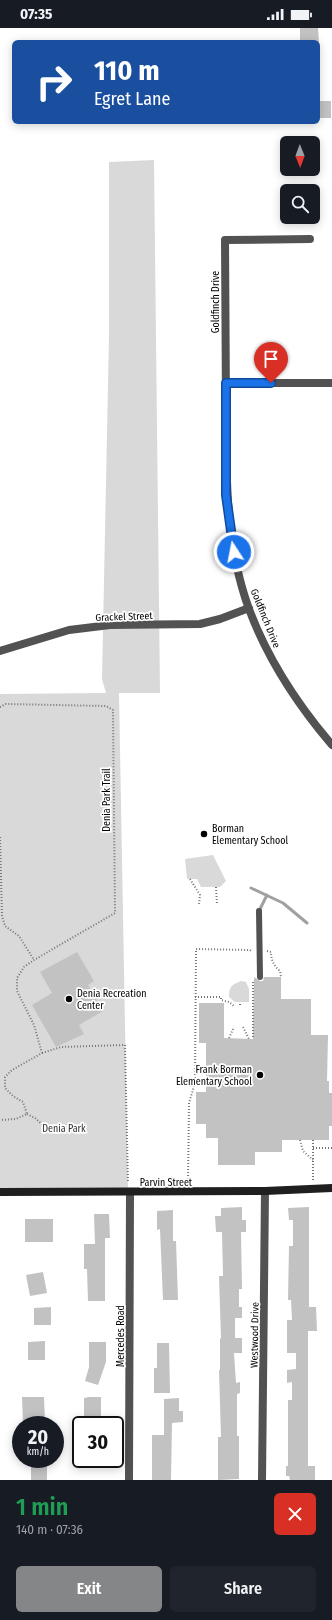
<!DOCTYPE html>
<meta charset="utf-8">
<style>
body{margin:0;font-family:"Fira Sans Condensed",sans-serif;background:#20242c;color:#f1f3f6;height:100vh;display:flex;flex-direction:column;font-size:15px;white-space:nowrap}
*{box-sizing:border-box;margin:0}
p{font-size:13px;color:#9ea1a6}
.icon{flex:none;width:22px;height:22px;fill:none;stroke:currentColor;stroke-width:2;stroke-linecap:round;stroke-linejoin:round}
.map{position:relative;height:1452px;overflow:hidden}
.side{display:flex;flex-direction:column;background:#171b24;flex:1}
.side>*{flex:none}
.hud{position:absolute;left:12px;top:12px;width:308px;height:84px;border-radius:6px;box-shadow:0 2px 10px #0003;background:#1a4fa0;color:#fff;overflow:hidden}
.needle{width:26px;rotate:179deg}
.fabs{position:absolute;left:280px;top:108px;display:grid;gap:8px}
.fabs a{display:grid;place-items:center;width:40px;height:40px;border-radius:6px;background:#171b24;box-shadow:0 2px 10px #0003;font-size:20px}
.speed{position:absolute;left:12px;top:1388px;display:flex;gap:8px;font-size:20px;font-weight:700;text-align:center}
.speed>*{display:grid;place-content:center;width:52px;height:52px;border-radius:50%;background:#171b24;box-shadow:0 2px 10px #0003;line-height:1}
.speed small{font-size:10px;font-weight:400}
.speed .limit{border:2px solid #111;border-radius:6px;background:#fff;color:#111}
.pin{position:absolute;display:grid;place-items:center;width:34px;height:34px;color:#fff;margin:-41px -17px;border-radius:50% 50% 50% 0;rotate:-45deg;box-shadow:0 0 4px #0007}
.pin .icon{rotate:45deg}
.me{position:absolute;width:44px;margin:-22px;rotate:349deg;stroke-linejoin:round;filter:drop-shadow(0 0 3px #0008)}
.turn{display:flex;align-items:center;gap:14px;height:84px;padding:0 16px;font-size:18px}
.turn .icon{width:52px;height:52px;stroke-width:2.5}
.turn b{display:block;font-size:28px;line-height:34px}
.round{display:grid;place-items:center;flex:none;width:42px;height:42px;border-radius:6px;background:#20242c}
.summary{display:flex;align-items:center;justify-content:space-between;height:68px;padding:0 16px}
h1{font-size:24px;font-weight:600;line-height:30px;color:#1e9e55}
.action{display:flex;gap:8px;margin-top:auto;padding:8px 16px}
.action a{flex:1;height:46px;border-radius:6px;background:#858687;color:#fff;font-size:16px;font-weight:600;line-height:46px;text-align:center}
.action a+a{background:#20242c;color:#f1f3f6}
.status{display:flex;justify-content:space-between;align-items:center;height:28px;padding:0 20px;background:#171b24;direction:ltr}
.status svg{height:11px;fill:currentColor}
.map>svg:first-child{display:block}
.green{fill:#d9d9d9}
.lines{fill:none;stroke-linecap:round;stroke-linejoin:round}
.stream{stroke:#a0a0a0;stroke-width:3}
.building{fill:#c2c2c2}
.path{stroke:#747474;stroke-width:2;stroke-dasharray:1 2;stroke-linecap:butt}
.lane{stroke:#525252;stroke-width:6}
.street{stroke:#525252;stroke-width:8}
.secondary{stroke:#1f1f1f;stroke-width:8}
.route-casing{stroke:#114b97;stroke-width:10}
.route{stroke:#1a73e8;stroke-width:7}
.poi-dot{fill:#000;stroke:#fff;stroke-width:1.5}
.labels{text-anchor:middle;stroke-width:3.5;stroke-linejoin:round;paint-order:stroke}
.street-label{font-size:10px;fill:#000;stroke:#fff}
.poi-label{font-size:10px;fill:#000;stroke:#fff;text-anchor:start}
.park-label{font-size:10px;fill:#303030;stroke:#fff}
</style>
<div class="status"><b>07:35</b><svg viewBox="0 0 49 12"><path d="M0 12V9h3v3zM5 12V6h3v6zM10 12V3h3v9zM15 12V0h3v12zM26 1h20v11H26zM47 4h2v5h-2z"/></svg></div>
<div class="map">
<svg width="332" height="1452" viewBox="0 0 332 1452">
<rect width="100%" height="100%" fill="#fff"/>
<path class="green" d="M154,132L160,665H119L128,1164H0V666L106,665L102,651L109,307V134Z
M213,827L226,853L220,859H201L197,851H187L185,831Z
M241,953L246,954L249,961V974H235L229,969C229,959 231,957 241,953Z"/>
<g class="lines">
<path class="stream" d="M251,860L283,875L307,895
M259,883L267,867"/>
</g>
<path class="building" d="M300,0H318L319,14H300Z
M318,73H331V90H318Z
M77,924L94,953L88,957L103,983L79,997L84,1006L56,1019L32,977L52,965L40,944Z
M254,949L260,953H263L264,949H281V971H311V1007H328L327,1053H329V1065H332V1098H329V1112H282V1124H255V1137H218V1110H206V1096H196V1064H206V1015H199V975H224V1010L253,1011Z
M242,1179V1192H246V1204H241L242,1261H239V1279H242V1290H235V1310H242V1325H234L236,1355L240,1354V1365L237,1366V1408H239V1451L218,1452V1409H221L219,1342H220V1311L221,1310L219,1248H223L222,1204H216L215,1188H221V1180Z
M309,1179V1279H316L317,1303H308V1438H315V1452H290L289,1448H286V1438H288V1372H292V1354L287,1355V1342L296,1341V1325H287V1292H292L291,1272H288L289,1218H293V1192H289L288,1180Z
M173,1182V1213H176L178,1272H163L160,1201L157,1202V1183Z
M94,1186H109L110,1210H105V1273H88L87,1241H84V1216H95Z
M25,1191H53V1214H25Z
M43,1244L47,1265L30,1268L26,1247Z
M51,1279V1297H34V1280Z
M45,1313V1332H28V1314Z
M89,1314H106V1334L98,1357L85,1353L89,1339Z
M157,1315H169L170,1365H154V1340H157Z
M22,1369H44L45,1394L23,1395Z
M89,1369H101V1393H84V1370Z
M179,1370V1383H183V1394L172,1395L171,1452H152V1407H164V1371Z
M31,1436H47V1452H31Z"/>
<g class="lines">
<path class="path" d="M0,679L6,676L106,678L113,682L115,885L34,932L24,939L17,950V963L34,997L42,1025L12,1042L5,1049V1060L13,1068L23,1074L27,1086L16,1091L0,1092
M0,809L2,888L5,898L19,908L34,932
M190,851L200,867L199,876
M216,859L217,877
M267,923L271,924C271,932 274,938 280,943L281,949
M253,954V1011
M195,969H221V972L229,974L234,978
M240,977V974
M243,999L249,1011
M229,1010L234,999
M42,1025L61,1019L125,1017L128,1155
M27,1086L35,1090L48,1102
M300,1112L303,1123L313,1132
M313,1120H332
M313,1152V1112
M188,1154L189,1075L195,1055L196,921L250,922L252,924"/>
<path class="lane" d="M259,883L260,949"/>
<path class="street" d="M310,211L225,212C225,268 226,323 226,378C226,447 225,515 249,581C268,632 297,676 332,717
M226,355H332
M0,623L69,602L110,597L200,596L220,591L249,580
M129,1452L130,1164
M262,1452L265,1163"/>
<path class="secondary" d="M0,1164L265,1163L332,1160"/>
</g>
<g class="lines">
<defs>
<path id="route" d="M234,524L226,467V355H271"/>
</defs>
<use href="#route" class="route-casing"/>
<use href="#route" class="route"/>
</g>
<g class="poi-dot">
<circle cx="204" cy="806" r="4"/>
<circle cx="69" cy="971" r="4"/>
<circle cx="260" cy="1047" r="4"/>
</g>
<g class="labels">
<g class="street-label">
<text transform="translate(215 274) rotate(-90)" y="4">Goldfinch Drive</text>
<text transform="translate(124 588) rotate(-2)" y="4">Grackel Street</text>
<text transform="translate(266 590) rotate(68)" y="4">Goldfinch Drive</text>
<text transform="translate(106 772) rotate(-90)" y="4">Denia Park Trail</text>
<text x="166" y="1158">Parvin Street</text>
<text transform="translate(254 1307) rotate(-89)" y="4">Westwood Drive</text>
<text transform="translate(120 1308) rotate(-90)" y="4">Mercedes Road</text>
</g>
<g class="poi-label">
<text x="212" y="804">Borman<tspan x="212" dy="12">Elementary School</tspan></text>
<text x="77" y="969">Denia Recreation<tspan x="77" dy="12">Center</tspan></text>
<text x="252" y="1045" text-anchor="end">Frank Borman<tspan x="252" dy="12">Elementary School</tspan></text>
</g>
<g class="park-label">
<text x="64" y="1104">Denia Park</text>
</g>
</g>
</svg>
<div class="fabs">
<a><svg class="needle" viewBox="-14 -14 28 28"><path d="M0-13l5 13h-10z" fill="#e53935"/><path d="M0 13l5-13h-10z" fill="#9ea1a6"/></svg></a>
<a><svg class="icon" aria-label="search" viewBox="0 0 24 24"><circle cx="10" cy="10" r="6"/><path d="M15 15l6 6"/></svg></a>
</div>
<div class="speed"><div>20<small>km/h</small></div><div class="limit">30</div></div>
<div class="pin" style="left:271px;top:355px;background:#d93025"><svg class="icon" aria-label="arrive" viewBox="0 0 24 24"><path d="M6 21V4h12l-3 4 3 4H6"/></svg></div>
<svg class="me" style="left:234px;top:524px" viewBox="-20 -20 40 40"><circle r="17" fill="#1a73e8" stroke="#fff" stroke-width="3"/><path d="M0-11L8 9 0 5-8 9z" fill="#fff"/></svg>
<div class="hud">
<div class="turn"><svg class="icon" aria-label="right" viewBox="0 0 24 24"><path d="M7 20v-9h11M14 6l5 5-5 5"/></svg><div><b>110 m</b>Egret Lane</div></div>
</div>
</div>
<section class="side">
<div class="summary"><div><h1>1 min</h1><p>140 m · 07:36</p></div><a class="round" style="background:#d93025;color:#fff"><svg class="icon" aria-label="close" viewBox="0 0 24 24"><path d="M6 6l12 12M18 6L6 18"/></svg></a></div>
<div class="action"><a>Exit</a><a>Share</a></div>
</section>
